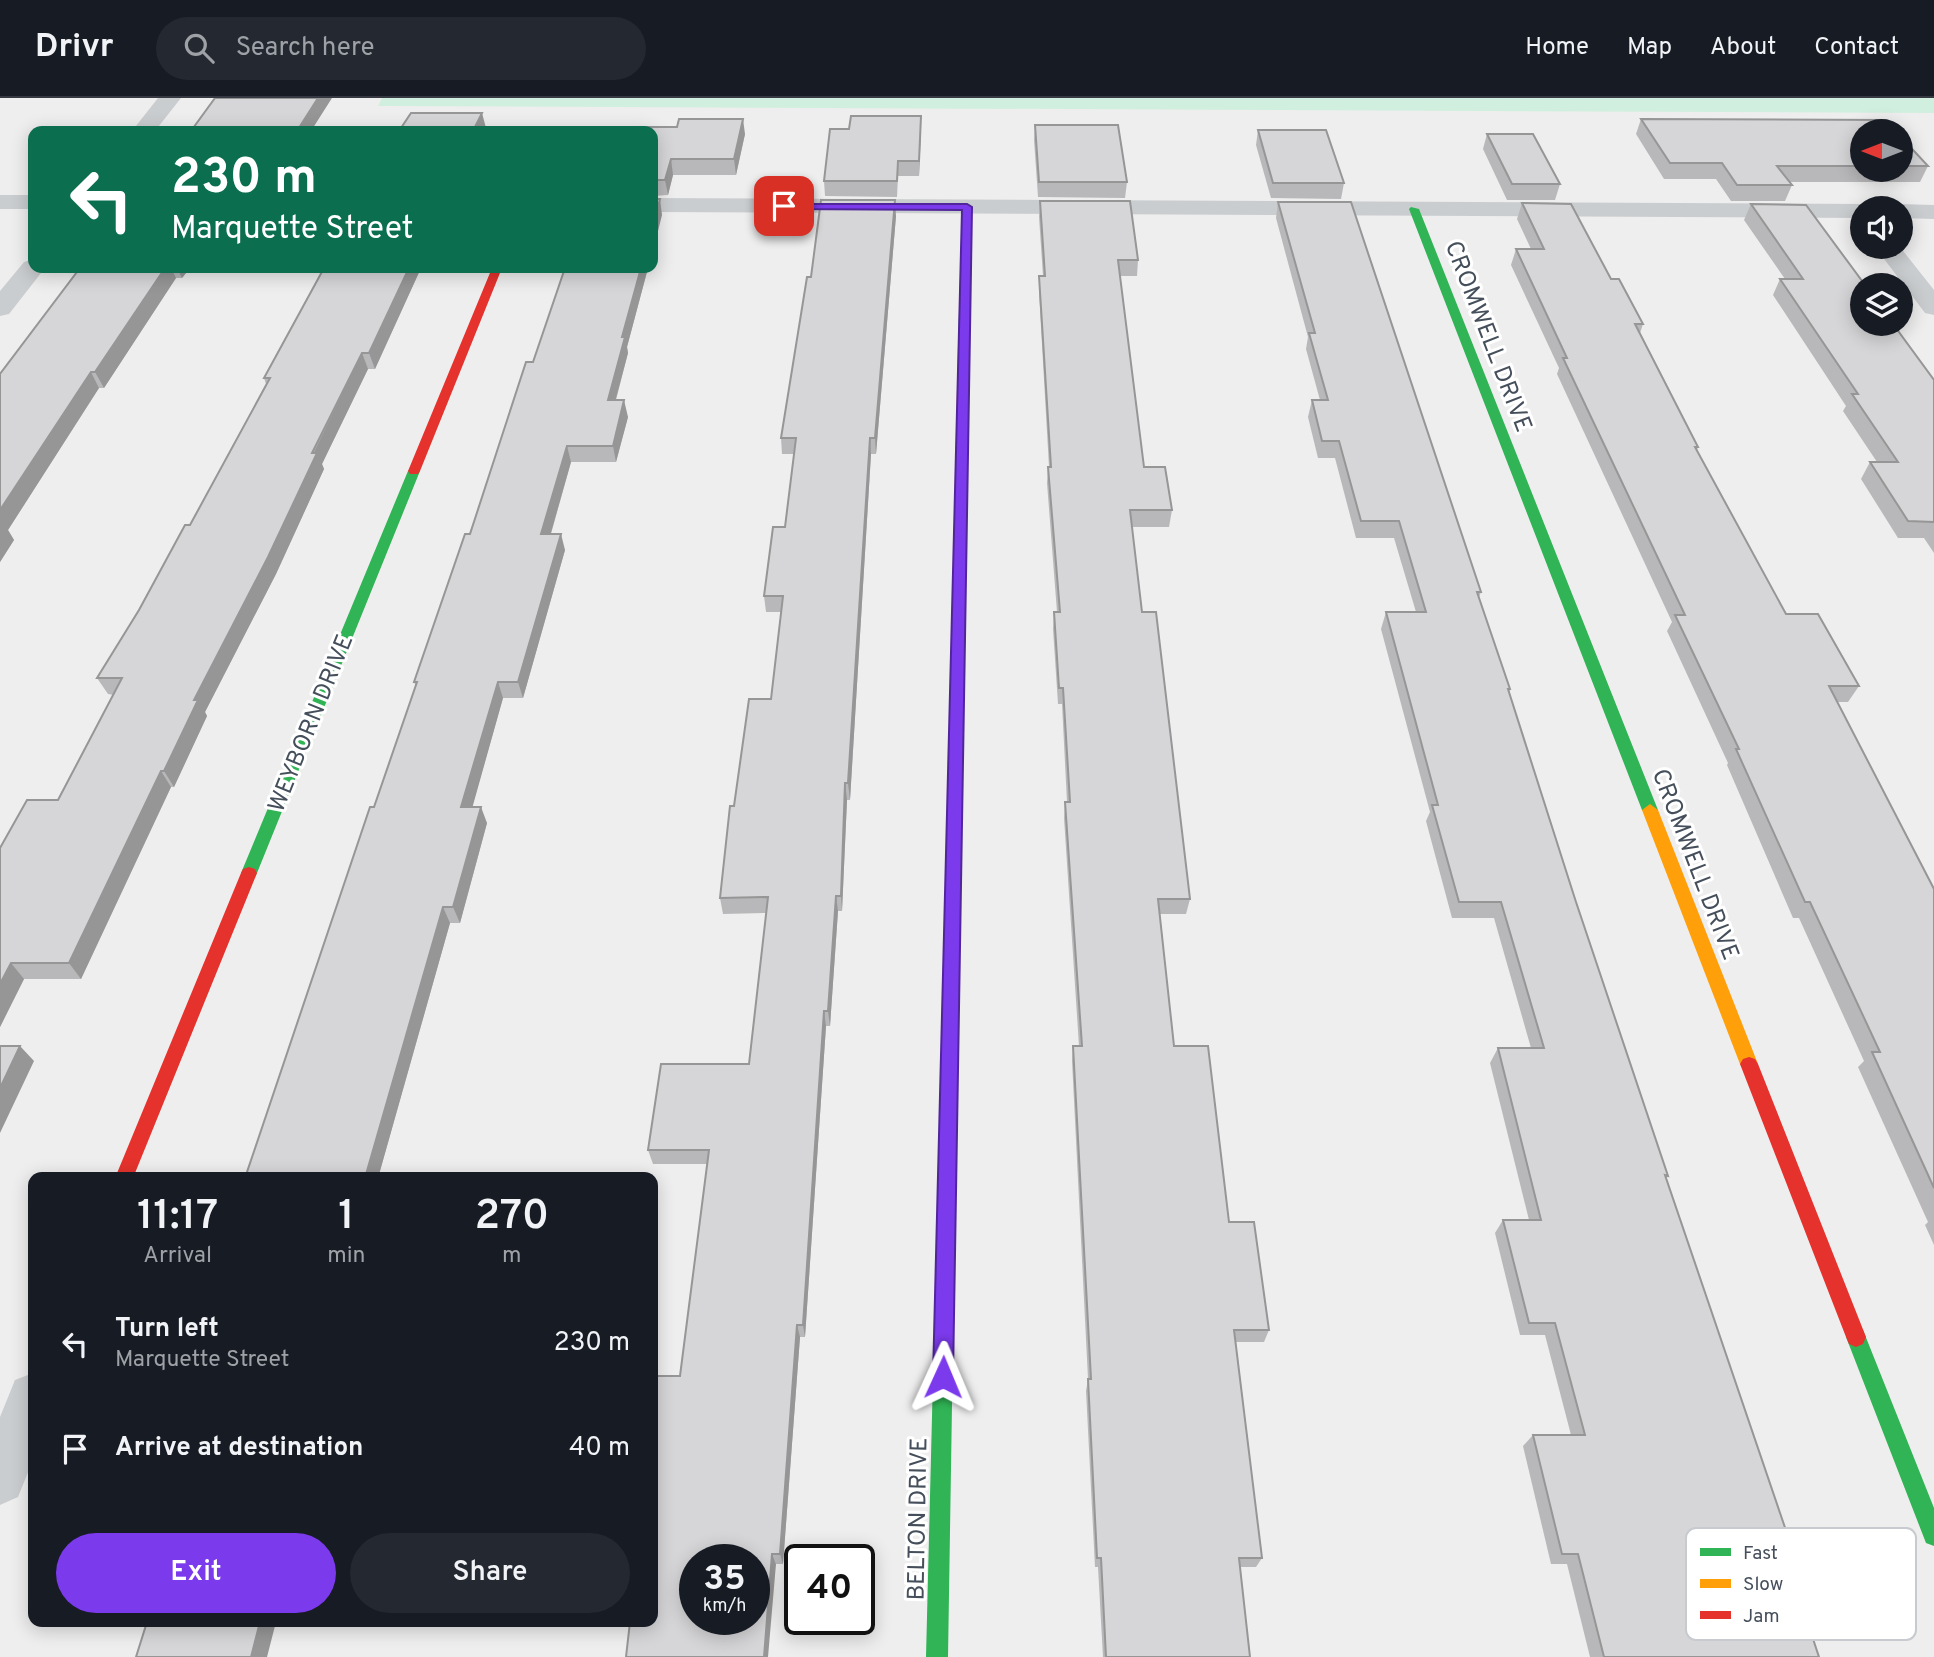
<!DOCTYPE html>
<style>
body{margin:0;font-family:Overpass,sans-serif;background:#242831;color:#f1f3f6;height:100vh;display:flex;flex-direction:column;font-size:26px;white-space:nowrap}
*{box-sizing:border-box;margin:0}
p{font-size:23px;color:#9ea1a6}
.icon{flex:none;width:38px;height:38px;fill:none;stroke:currentColor;stroke-width:2;stroke-linecap:round;stroke-linejoin:round}
.map{position:relative;flex:1;overflow:hidden}
.sheet{position:absolute;left:28px;top:1074px;width:630px;height:455px;display:flex;flex-direction:column;background:#171b24;border-radius:14px;box-shadow:0 4px 18px #0003}
.sheet>*{flex:none}
.top-card{position:absolute;left:28px;top:28px;width:630px;height:147px;border-radius:14px;box-shadow:0 4px 18px #0003;background:#0b6e4f;color:#fff;overflow:hidden}
.needle{width:46px;rotate:270deg}
.buttons{position:absolute;left:1850px;top:21px;display:grid;gap:14px}
.buttons a{display:grid;place-items:center;width:63px;height:63px;border-radius:50%;background:#171b24;box-shadow:0 4px 18px #0003;font-size:35px}
.speed{position:absolute;left:679px;top:1446px;display:flex;gap:14px;font-size:35px;font-weight:700;text-align:center}
.speed>*{display:grid;place-content:center;width:91px;height:91px;border-radius:50%;background:#171b24;box-shadow:0 4px 18px #0003;line-height:1}
.speed small{font-size:18px;font-weight:400}
.speed .limit{border:4px solid #111;border-radius:10px;background:#fff;color:#111}
.pin{position:absolute;display:grid;place-items:center;width:60px;height:60px;color:#fff;margin:-30px;border-radius:14px;box-shadow:0 4px 10px #0006}
.me{position:absolute;width:77px;margin:-38px;rotate:1deg;stroke-linejoin:round;filter:drop-shadow(0 0 5px #0008)}
.turn{display:flex;align-items:center;gap:24px;height:147px;padding:0 28px;font-size:32px}
.turn .icon{width:91px;height:91px;stroke-width:2.5}
.turn b{display:block;font-size:49px;line-height:60px}
.eta{display:flex;justify-content:space-evenly;align-items:center;height:119px;text-align:center}
.eta b{font-size:42px;font-weight:600;line-height:49px}
.button{display:flex;gap:14px;margin-top:auto;padding:14px 28px}
.button a{flex:1;height:80px;border-radius:42px;background:#7c3aed;color:#fff;font-size:28px;font-weight:600;line-height:80px;text-align:center}
.button a+a{background:#242831;color:#f1f3f6}
ul{padding:0;list-style:none}
li{display:flex;align-items:center;gap:21px;height:105px;padding:0 28px}
li div{flex:1}
li b{display:block;font-size:26px}
li em{font-style:normal}
header{display:flex;align-items:center;gap:42px;box-sizing:border-box;height:98px;padding:0 35px;background:#171b24;border-bottom:2px solid #363941}
header strong{font-size:33px}
nav{display:flex;gap:38px;margin-inline-start:auto;font-size:24px}
.search{width:490px;height:63px;background:#242831;display:flex;align-items:center;gap:18px;box-sizing:border-box;padding:0 24px;border-radius:38px;color:#9ea1a6;font-size:26px}
.map>svg:first-child{display:block}
.green{fill:#d1efde}
.lines{fill:none;stroke-linecap:round;stroke-linejoin:round}
.street{fill:#cacdcf;fill-rule:evenodd}
.fast{fill:#30b455;fill-rule:evenodd}
.slow{fill:#ff9f0a;fill-rule:evenodd}
.jam{fill:#e5322d;fill-rule:evenodd}
.wall{fill:#b8b8ba}
.shaded-wall{fill:#969697}
.building{fill:#d6d6d8;stroke:#969697;stroke-width:2;fill-rule:evenodd}
.route{fill:#7c3aed;stroke:#51269a;stroke-width:2}
.labels{text-anchor:middle;stroke-width:6;stroke-linejoin:round;paint-order:stroke}
.street-label{font-size:24px;fill:#454f5b;stroke:#fff}
.key{fill:#fff;stroke:#c7cace;stroke-width:2}
.key-label{font-size:19px;fill:#454f5b}
</style>
<header>
<strong>Drivr</strong>
<div class="search"><svg class="icon" aria-label="search" viewBox="0 0 24 24"><circle cx="10" cy="10" r="6"/><path d="M15 15l6 6"/></svg>Search here</div>
<nav><a>Home</a><a>Map</a><a>About</a><a>Contact</a></nav>
</header>
<div class="map">
<svg width="1934" height="1559" viewBox="0 0 1934 1559">
<rect width="100%" height="100%" fill="#efeeee"/>
<path class="green" d="M382,0H1934V15L378,8Z"/>
<g class="lines">
<path class="street" d="M158,0H181L155,33H132Z
M0,97H33V111H0Z
M653,100L1862,106L1872,110H1862V120L653,114Z
M1900,106L1934,107V121L1900,120V110H1890Z
M1875,149H1900L1934,192V217L1925,215Z
M33,161V170H45L9,216L0,218V193L24,164Z
M33,1275V1362L18,1399L0,1407V1319L15,1282Z"/>
<path class="fast" d="M967,106L972,109L970,249L964,252L958,249L962,109Z
M1411,109L1419,111L1658,712L1655,716L1650,718L1642,712L1409,111Z
M414,369L420,373L257,775L255,779H243L241,775L408,373Z
M955,672L962,677L948,1559H926L948,677Z
M1856,1229L1863,1232L1934,1410V1448L1926,1445L1846,1239L1849,1232Z"/>
<path class="slow" d="M964,246L970,249L962,677L955,682L948,677L958,249Z
M1650,706L1658,712L1758,966L1755,971L1749,973L1743,971L1740,966L1642,712Z"/>
<path class="jam" d="M492,170H502L420,373L418,376H410L408,373Z
M249,769L255,771L257,775L133,1080H115L241,775L243,771Z
M1749,959L1755,961L1758,966L1866,1239L1863,1246L1856,1249L1849,1246L1846,1239L1740,966L1743,961Z"/>
</g>
<path class="wall" d="M921,18L919,78H898L897,99L825,98L824,83L849,31Z
M1641,21L1862,33V72H1900V38L1928,68L1920,84H1789L1792,87L1785,103H1731L1716,81H1664L1636,36Z
M1035,27L1127,84L1125,100L1038,99L1034,42Z
M1258,32L1344,85L1341,101L1271,100L1256,47Z
M653,33L745,36L736,77H673L668,97L653,98Z
M1487,36L1560,86L1555,102H1507L1483,51Z
M1040,103L1138,162L1137,178H1120L1144,369L1172,412L1169,429H1132L1142,514L1190,801L1186,816H1160L1174,948L1229,1124L1269,1232L1264,1244H1236L1262,1460L1256,1469H1240L1250,1559H1103L1098,1469H1095L1086,1293L1088,1281L1072,963L1073,948H1079L1064,720L1065,704H1067L1062,606H1058L1053,531L1054,514H1057L1047,385L1048,369H1049L1039,194V178H1043L1039,119Z
M1278,104L1481,494L1479,499L1510,591L1509,595L1576,804L1668,1078L1666,1080L1794,1456L1787,1461L1819,1559H1590L1567,1466H1551L1523,1348L1533,1337H1571L1545,1237H1520L1495,1135L1503,1122H1529L1490,965L1498,950H1531L1494,820H1452L1426,723L1430,714L1381,531L1386,514H1416L1394,440H1356L1335,360H1318L1308,319L1312,302H1320L1306,251L1308,239L1276,120Z
M1522,105L1611,181L1643,226L1640,235L1698,349L1697,352L1786,516L1859,588L1848,604H1837L1934,791V1147L1925,1127L1928,1124L1858,969L1864,963L1799,820H1793L1727,667L1728,665L1667,533L1672,524L1557,276L1559,270L1511,167L1516,151H1531L1517,121Z
M1751,106L1934,282V455L1924,440H1898L1861,381L1870,364H1877L1843,313L1846,308L1773,197L1780,181H1785L1744,122Z
M896,118L876,356H871L850,702H847L842,813H838L830,928H826L805,1239H800L783,1466H776L680,1278L707,1066H653L648,1052L749,966L766,815L723,816L720,800L734,708L771,601L781,514H766L764,498L785,429L794,356H782L781,340L811,179Z
M80,170H190L182,180H176L104,290H99L8,432L14,442L0,464V276Z
M324,170H421L375,271H368L322,366L324,371L276,476L205,614L207,618L174,689H171L81,881H24L0,929V750L58,702L114,597L108,596L97,580L190,427L266,286L264,280Z
M565,170H648L627,249L628,255L616,302L628,319L616,364H571L551,436L565,452L523,600H503L472,709L487,725L460,825H450L378,1080H245L416,588L414,584L533,264Z"/>
<path class="shaded-wall" d="M318,0H332L311,33H297Z
M482,15L486,30L484,33H473Z
M921,18V33L919,78V63Z
M743,21L745,36L736,77L734,61Z
M671,61L673,77L668,97L665,82Z
M660,101L662,117L653,153V127Z
M895,102L896,118L876,356L875,340Z
M165,170H171L176,180L104,290L95,274Z
M177,170H190L182,180Z
M409,170H421L375,271L369,255Z
M641,170H648L627,249L628,255L611,319L608,302L622,239Z
M362,255L368,271L322,366L324,371L276,476L205,614L207,618L174,689L164,673L194,602Z
M91,274L99,290L8,432L14,442L0,464V412Z
M624,302L628,319L616,364L613,348Z
M870,340L871,356L850,702L848,685Z
M567,348L571,364L546,452L541,436Z
M561,436L565,452L523,600L518,584Z
M498,584L503,600L468,725L461,709Z
M161,673L171,689L81,881L69,865Z
M845,685L847,702L842,813L841,798Z
M481,709L487,725L460,825L453,809Z
M836,798L838,813L830,928L828,913Z
M443,809L450,825L378,1080H365Z
M11,865L24,881L0,929V886Z
M824,913L826,928L805,1239L803,1227Z
M20,948L34,963L0,1035V990Z
M797,1227L800,1239L783,1466L780,1456Z
M772,1456L776,1466L768,1559H764Z
M260,1524H276L267,1559H251Z"/>
<path class="building" d="M215,0H318L297,33H191Z
M411,15H482L473,33H399Z
M851,18H921L919,63H898L897,83H824L830,31H849Z
M679,21H743L734,61H671L665,82H653V33H610L612,29H677Z
M1641,21L1886,22L1896,33H1862V68H1777L1792,87H1737L1722,65H1670Z
M1035,27H1118L1127,84H1039Z
M1258,32H1326L1344,85H1273Z
M1487,36H1533L1560,86H1512Z
M1900,38L1928,68H1900Z
M653,101H660L653,127Z
M821,102H895L875,340H870L848,685H845L841,798H836L828,913H824L803,1227H797L780,1456H772L764,1559H626L630,1524H653V1278H680L709,1052H648L661,966H749L768,799L720,800L730,708H734L749,601H771L783,498H764L773,429H785L796,340H781L807,179H811ZM695,1461H754V1521H695Z
M1040,103H1130L1138,162H1118L1144,369H1165L1172,412H1130L1142,514H1156L1190,801H1158L1174,948H1208L1229,1124H1254L1269,1232H1234L1262,1460H1239L1250,1559H1106L1101,1460H1097L1088,1281H1091L1073,948H1082L1065,704H1070L1063,590H1059L1054,514H1060L1048,369H1051L1039,178H1045Z
M1278,104H1351L1481,494H1477L1510,591H1508L1576,804L1668,1078L1665,1077L1794,1456H1785L1819,1559H1604L1578,1456H1562L1533,1337H1585L1555,1225H1529L1503,1122H1541L1498,950H1544L1501,804H1459L1432,707H1438L1386,514H1426L1399,423H1361L1339,343H1322L1312,302H1328L1309,235H1315Z
M1522,105L1571,106L1611,181H1619L1643,226H1635L1698,349H1695L1786,516H1818L1859,588H1829L1934,791V1090L1872,954H1880L1810,804H1805L1736,651H1739L1675,517H1685L1563,260H1567L1516,151H1544Z
M1751,106L1806,107L1865,187H1862V226H1893L1934,282V424L1908,423L1870,364H1898L1852,296H1858L1780,181H1803Z
M80,170H165L95,274H91L0,412V276Z
M324,170H409L369,255H362L312,355H317L268,459L194,602H198L164,673H161L69,865H11L0,886V750L27,702H58L122,580H97L139,512L185,427H190L270,280H264Z
M565,170H641L622,239H625L608,302H624L613,348H567L541,436H561L518,584H498L461,709H481L453,809H443L365,1080H245L370,709H374L417,584H414L465,436H470L526,264H533Z
M0,948H20L0,990Z
M147,1524H260L251,1559H136Z"/>
<path class="route" d="M780,106H967L972,109L953,1279L950,1286L943,1289L936,1286L933,1279L962,112L784,111L780,110Z"/>
<g class="labels">
<g class="street-label">
<text transform="translate(1489 238) rotate(69)" y="8">CROMWELL DRIVE</text>
<text transform="translate(310 625) rotate(-68)" y="8">WEYBORN DRIVE</text>
<text transform="translate(1696 766) rotate(69)" y="8">CROMWELL DRIVE</text>
<text transform="translate(917 1421) rotate(-89)" y="8">BELTON DRIVE</text>
</g>
</g>
<rect x="1686" y="1430" width="230" height="112" rx="10" class="key"/>
<rect x="1700" y="1450" width="31" height="8" fill="#30b455"/>
<rect x="1700" y="1481" width="31" height="9" fill="#ff9f0a"/>
<rect x="1700" y="1513" width="31" height="8" fill="#e5322d"/>
<g class="key-label">
<text x="1743" y="1461">Fast</text>
<text x="1743" y="1492">Slow</text>
<text x="1743" y="1524">Jam</text>
</g>
</svg>
<div class="buttons">
<a><svg class="needle" viewBox="-14 -14 28 28"><path d="M0-13l5 13h-10z" fill="#e53935"/><path d="M0 13l5-13h-10z" fill="#9ea1a6"/></svg></a>
<a><svg class="icon" aria-label="sound" viewBox="0 0 24 24"><path d="M4 9h4l5-4v14l-5-4H4zM17 9q2 3 0 6"/></svg></a>
<a><svg class="icon" aria-label="layers" viewBox="0 0 24 24"><path d="M12 4l9 5-9 5-9-5zM3 14l9 5 9-5"/></svg></a>
</div>
<div class="speed"><div>35<small>km/h</small></div><div class="limit">40</div></div>
<div class="pin" style="left:784px;top:108px;background:#d93025"><svg class="icon" aria-label="arrive" viewBox="0 0 24 24"><path d="M6 21V4h12l-3 4 3 4H6"/></svg></div>
<svg class="me" style="left:943px;top:1279px" viewBox="-20 -20 40 40"><path d="M0-17L14 15 0 8-14 15z" fill="#7c3aed" stroke="#fff" stroke-width="4"/></svg>
<div class="top-card">
<div class="turn"><svg class="icon" aria-label="left" viewBox="0 0 24 24"><path d="M17 20v-9H6M10 6l-5 5 5 5"/></svg><div><b>230 m</b>Marquette Street</div></div>
</div>
<section class="sheet">
<div class="eta">
<div><b>11:17</b><p>Arrival</p></div>
<div><b>1</b><p>min</p></div>
<div><b>270</b><p>m</p></div>
</div>
<ul>
<li><svg class="icon" aria-label="left" viewBox="0 0 24 24"><path d="M17 20v-9H6M10 6l-5 5 5 5"/></svg><div><b>Turn left</b><p>Marquette Street</p></div><em>230 m</em></li>
<li><svg class="icon" aria-label="arrive" viewBox="0 0 24 24"><path d="M6 21V4h12l-3 4 3 4H6"/></svg><div><b>Arrive at destination</b></div><em>40 m</em></li>
</ul>
<div class="button"><a>Exit</a><a>Share</a></div>
</section>
</div>
